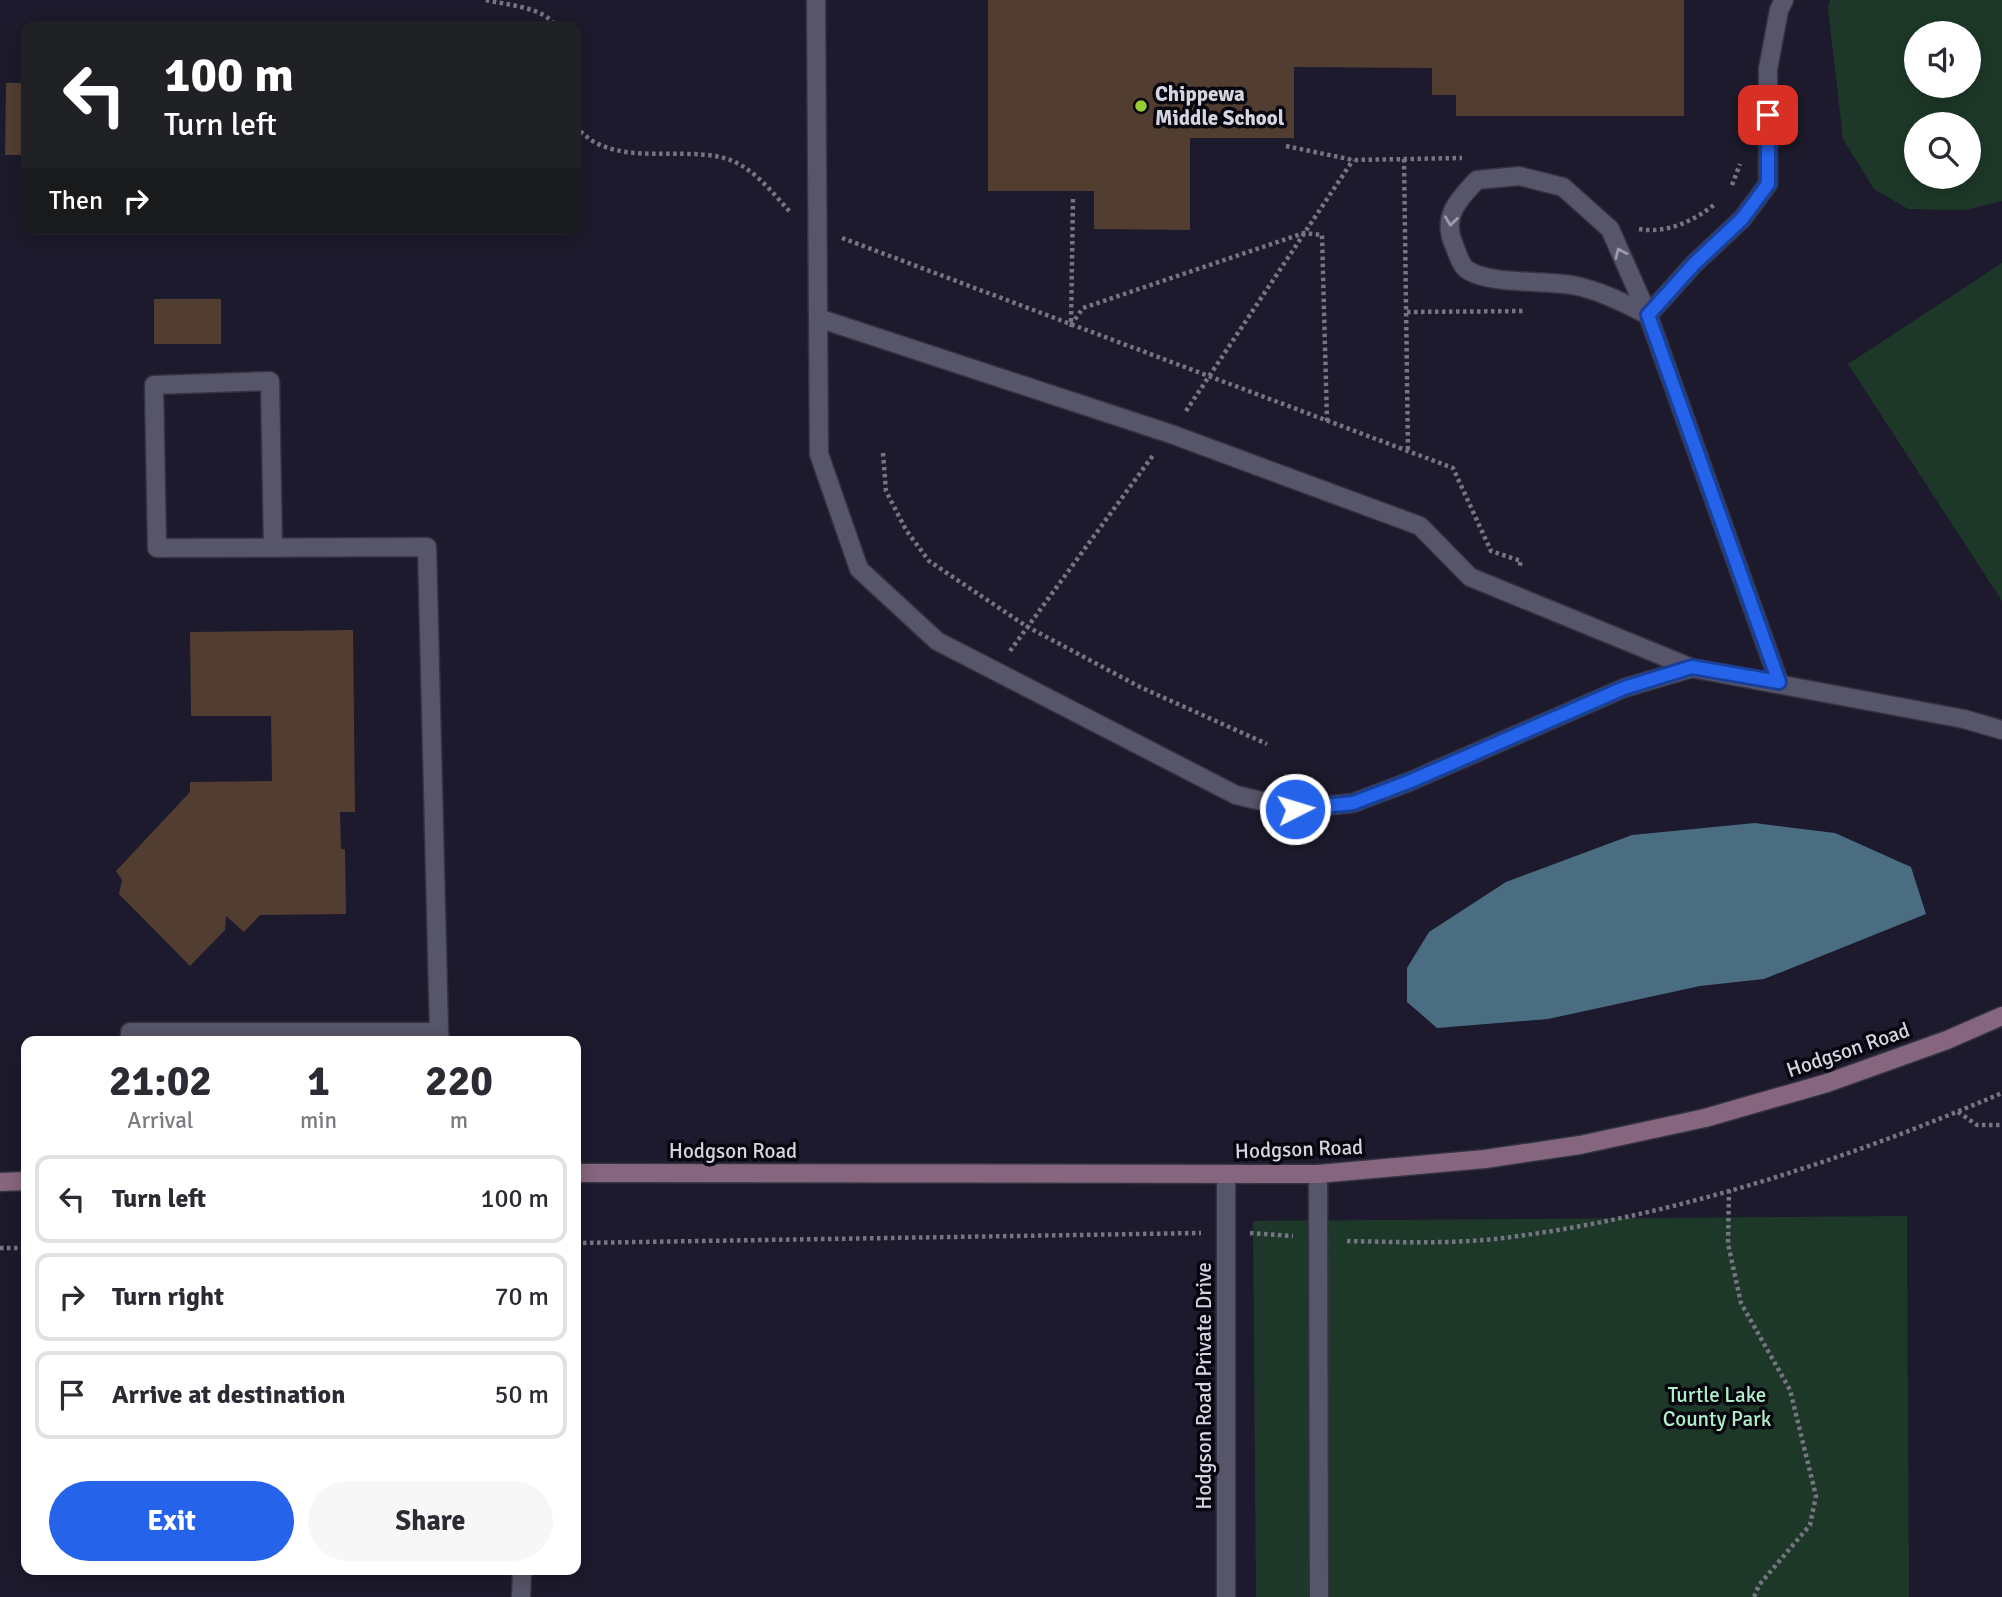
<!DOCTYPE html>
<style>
body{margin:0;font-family:Signika,sans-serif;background:#f7f7f7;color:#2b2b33;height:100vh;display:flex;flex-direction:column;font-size:26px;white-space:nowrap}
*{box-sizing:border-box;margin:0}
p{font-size:23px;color:#7c7c81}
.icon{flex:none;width:38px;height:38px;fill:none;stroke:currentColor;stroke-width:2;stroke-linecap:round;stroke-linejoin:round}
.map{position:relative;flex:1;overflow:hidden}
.panel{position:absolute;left:21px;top:1036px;width:560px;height:539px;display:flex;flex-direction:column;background:#fff;border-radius:14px;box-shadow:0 4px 18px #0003}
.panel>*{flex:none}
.top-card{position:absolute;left:21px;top:21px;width:560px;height:214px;border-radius:14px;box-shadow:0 4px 18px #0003;background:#202124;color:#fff;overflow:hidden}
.tools{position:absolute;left:1904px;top:21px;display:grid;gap:14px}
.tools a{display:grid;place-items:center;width:77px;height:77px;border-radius:50%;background:#fff;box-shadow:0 4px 18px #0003;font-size:35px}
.pin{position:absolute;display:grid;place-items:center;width:60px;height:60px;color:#fff;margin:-30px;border-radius:14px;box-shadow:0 4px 10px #0006}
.me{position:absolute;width:77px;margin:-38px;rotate:85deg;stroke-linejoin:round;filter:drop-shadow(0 0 5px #0008)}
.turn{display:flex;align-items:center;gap:24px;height:147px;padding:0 28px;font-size:32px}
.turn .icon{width:91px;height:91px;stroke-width:2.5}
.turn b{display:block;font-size:49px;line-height:60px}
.then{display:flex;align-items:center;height:66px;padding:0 28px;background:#0003;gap:14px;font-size:26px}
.eta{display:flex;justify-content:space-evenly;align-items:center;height:119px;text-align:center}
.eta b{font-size:42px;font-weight:700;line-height:49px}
.primary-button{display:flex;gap:14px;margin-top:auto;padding:14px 28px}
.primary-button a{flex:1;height:80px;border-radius:42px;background:#2563eb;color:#fff;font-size:28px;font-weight:700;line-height:80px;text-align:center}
.primary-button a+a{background:#f7f7f7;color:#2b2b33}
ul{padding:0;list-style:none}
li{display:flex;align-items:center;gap:21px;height:88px;margin:0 14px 10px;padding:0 14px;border:4px solid #e1e1e2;border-radius:14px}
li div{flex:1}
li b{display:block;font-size:26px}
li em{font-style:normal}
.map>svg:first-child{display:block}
.green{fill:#1d3828;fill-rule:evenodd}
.water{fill:#4a6d82}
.building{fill:#523e31}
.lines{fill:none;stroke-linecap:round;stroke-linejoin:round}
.lane-casing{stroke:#343341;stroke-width:21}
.street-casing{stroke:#343341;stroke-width:21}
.secondary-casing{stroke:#343341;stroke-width:21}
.path{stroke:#767584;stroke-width:4.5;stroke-dasharray:3.5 3.5;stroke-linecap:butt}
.lane{stroke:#57556a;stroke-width:18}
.street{stroke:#57556a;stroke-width:18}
.secondary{stroke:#86667e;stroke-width:18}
.oneway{stroke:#9c9bab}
.route-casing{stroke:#184099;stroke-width:18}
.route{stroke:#2563eb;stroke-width:12}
.poi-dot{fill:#97cc39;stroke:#07060e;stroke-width:2.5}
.labels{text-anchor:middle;stroke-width:7;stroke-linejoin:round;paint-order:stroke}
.poi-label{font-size:21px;font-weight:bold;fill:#d5d5e1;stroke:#07060e;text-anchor:start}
.street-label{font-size:21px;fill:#d5d5e1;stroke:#07060e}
.park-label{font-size:21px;fill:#b0eec8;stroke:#07060e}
</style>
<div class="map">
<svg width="2002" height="1597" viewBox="0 0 2002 1597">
<rect width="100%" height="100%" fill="#1c1a2c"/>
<path class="green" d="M1830,0H2002V201L1966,210L1908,209L1874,189L1843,139L1828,8ZM1916,33H1969V86H1916ZM1916,124H1969V177H1916Z
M2002,263V601L1848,364Z
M1907,1216L1909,1597H1256L1253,1221Z"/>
<path class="water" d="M1755,823L1835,833L1911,867L1926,914L1764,979L1700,986L1548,1019L1437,1028L1407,1002V968L1429,932L1506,882L1632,835Z"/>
<path class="building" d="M988,0H1684V116H1456V95H1432V68L1294,67V138H1190V230L1094,229V191H988Z
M6,83H26V155H5Z
M154,299H221V344H154Z
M353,630L355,812H340L341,849H345L346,914L260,915L244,932L226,916L225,930L190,966L119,894L122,880L116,871L190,792V782L272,781L271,716H191L190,632Z"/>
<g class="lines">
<defs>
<path id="lane" d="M816,0L818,318
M1648,315C1624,303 1599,290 1572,285C1544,280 1487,285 1466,269C1460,264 1457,252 1454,245C1441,217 1459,199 1477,180L1519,176L1563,187L1610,229L1648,315L1779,682
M1648,315L1695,263L1742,219L1768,184V69L1779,10L1784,0
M273,547L270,381L154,385L157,548L427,547L439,1032
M1692,668L1624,688L1411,781L1353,803L1295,809L1236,795L937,641L859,569L819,454L818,318L1171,434L1420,526L1470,577L1692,668L1964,719L2002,730
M130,1041V1032H439L440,1041
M1318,1174L1319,1597"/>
<path id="street" d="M521,1597L522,1570
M1226,1597V1175"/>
<path id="secondary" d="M576,1173L1318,1174L1485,1159L1580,1145L1705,1118L1827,1083L1947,1040L2002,1016
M0,1182L26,1181"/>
</defs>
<use href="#lane" class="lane-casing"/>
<use href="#street" class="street-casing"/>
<use href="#secondary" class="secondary-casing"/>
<path class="path" d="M486,0C506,5 545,7 555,26
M576,126C608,168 676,147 720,157C750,163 771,191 791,213
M1286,146L1353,160L1462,158
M1404,159L1408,452
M1732,185L1740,164
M1073,199L1071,325L1083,308L1304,233L1322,235L1327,421
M1639,229C1666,234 1694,221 1715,204
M842,238L1453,468L1491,551L1521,561L1519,568
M1407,312L1525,311
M1186,411L1353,160
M883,453L886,491L906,530L929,561L1026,626L1140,687L1267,744
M1010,651L1154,454
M1958,1112L1977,1125H2002
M1729,1190L1728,1244L1741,1303L1790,1390L1816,1496L1810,1525L1759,1585L1754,1597
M1250,1233L1293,1236
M1347,1241C1396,1242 1446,1244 1495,1239C1667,1219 1843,1161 2002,1093
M576,1243L1201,1233
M0,1248H26"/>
<use href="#lane" class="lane"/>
<use href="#street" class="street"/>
<use href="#secondary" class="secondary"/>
</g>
<defs><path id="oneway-chevron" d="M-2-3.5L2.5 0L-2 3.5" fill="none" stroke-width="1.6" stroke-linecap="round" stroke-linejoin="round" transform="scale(1.75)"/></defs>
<g class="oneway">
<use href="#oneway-chevron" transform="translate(1451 221) rotate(97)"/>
<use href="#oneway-chevron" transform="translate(1620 253) rotate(-114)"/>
</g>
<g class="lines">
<defs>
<path id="route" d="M1295,809L1353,803L1411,781L1624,688L1692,667L1779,682L1648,315L1695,263L1742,219L1768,184V115"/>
</defs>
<use href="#route" class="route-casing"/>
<use href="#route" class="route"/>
</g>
<circle class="poi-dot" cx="1141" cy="106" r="7"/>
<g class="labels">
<g class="poi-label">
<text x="1155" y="101">Chippewa<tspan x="1155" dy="24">Middle School</tspan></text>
</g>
<g class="street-label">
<text transform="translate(1848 1050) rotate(-19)" y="7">Hodgson Road</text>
<text transform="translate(1299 1149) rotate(-2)" y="7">Hodgson Road</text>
<text x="733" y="1158">Hodgson Road</text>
<text transform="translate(1204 1386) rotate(-90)" y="7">Hodgson Road Private Drive</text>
</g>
<g class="park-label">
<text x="1717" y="1402">Turtle Lake<tspan x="1717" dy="24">County Park</tspan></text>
</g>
</g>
</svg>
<div class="tools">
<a><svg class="icon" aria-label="sound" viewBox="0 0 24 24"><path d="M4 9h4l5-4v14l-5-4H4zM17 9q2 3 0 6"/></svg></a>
<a><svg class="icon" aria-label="search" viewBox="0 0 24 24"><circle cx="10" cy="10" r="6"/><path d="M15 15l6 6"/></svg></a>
</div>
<div class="pin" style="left:1768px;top:115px;background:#d93025"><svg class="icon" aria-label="arrive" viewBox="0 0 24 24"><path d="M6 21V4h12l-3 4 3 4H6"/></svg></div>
<svg class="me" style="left:1295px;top:809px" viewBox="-20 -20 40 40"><circle r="17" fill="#2563eb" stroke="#fff" stroke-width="3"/><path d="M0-11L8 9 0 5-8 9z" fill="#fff"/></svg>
<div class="top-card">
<div class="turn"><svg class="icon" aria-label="left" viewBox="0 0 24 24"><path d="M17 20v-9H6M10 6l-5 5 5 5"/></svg><div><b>100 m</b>Turn left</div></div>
<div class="then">Then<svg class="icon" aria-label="right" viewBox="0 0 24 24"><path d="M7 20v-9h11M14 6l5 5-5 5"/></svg></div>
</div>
<section class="panel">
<div class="eta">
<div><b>21:02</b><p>Arrival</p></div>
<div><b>1</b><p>min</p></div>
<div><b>220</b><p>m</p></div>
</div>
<ul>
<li><svg class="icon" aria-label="left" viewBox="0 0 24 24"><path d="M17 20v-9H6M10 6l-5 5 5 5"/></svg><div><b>Turn left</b></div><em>100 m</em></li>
<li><svg class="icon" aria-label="right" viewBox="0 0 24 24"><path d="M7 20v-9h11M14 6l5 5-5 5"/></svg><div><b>Turn right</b></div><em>70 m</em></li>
<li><svg class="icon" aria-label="arrive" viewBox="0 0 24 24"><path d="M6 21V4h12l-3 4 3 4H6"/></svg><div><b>Arrive at destination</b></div><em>50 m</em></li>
</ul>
<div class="primary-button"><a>Exit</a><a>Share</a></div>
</section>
</div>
